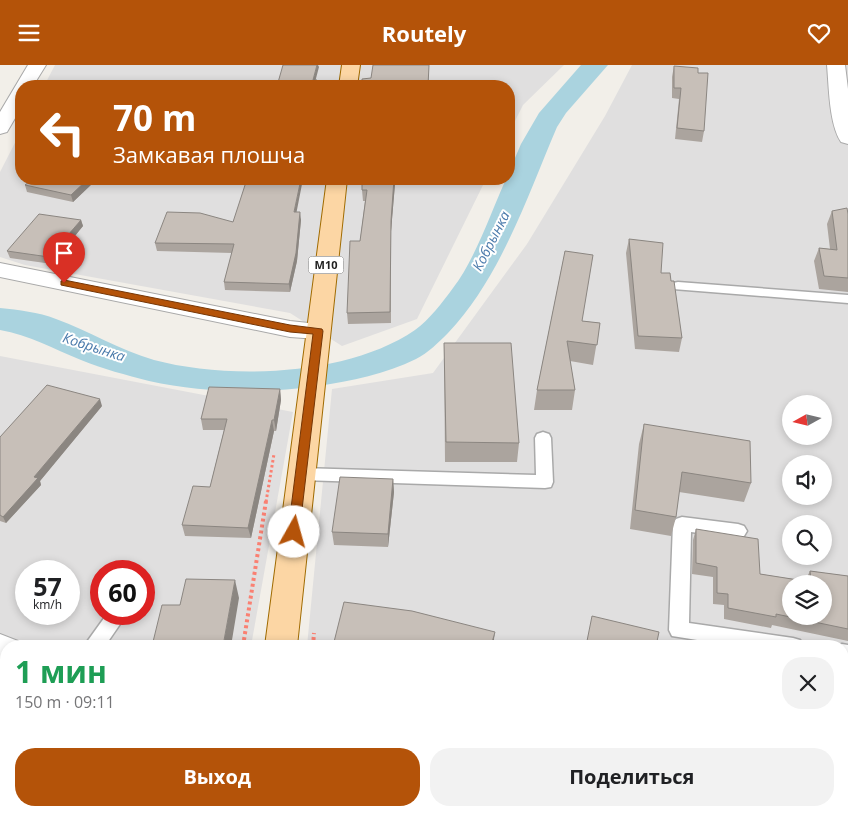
<!DOCTYPE html>
<html lang="ru">
<meta charset="utf-8">
<style>
body{margin:0;font-family:"Open Sans",sans-serif;background:#f2f2f2;color:#202124;height:100vh;display:flex;flex-direction:column;font-size:19px;white-space:nowrap}
*{box-sizing:border-box;margin:0}
p{font-size:16px;color:#757577}
.icon{flex:none;width:28px;height:28px;fill:none;stroke:currentColor;stroke-width:2;stroke-linecap:round;stroke-linejoin:round}
.map{position:relative;flex:1;overflow:hidden}
.sheet{position:absolute;left:0px;top:575px;width:849px;height:176px;display:flex;flex-direction:column;background:#fff;border-radius:20px 20px 0 0;box-shadow:0 2px 8px #0003}
.sheet>*{flex:none}
.guide{position:absolute;left:15px;top:15px;width:500px;height:105px;border-radius:20px;box-shadow:0 2px 8px #0003;background:#b45309;color:#fff;overflow:hidden}
.needle{width:32px;rotate:262deg}
.buttons{position:absolute;left:782px;top:330px;display:grid;gap:10px}
.buttons a{display:grid;place-items:center;width:50px;height:50px;border-radius:50%;background:#fff;box-shadow:0 2px 8px #0003;font-size:25px}
.speed{position:absolute;left:15px;top:495px;display:flex;gap:10px;font-size:25px;font-weight:700;text-align:center}
.speed>*{display:grid;place-content:center;width:65px;height:65px;border-radius:50%;background:#fff;box-shadow:0 2px 8px #0003;line-height:1}
.speed small{font-size:12px;font-weight:400}
.speed .limit{border:8px solid #d22;background:#fff;color:#111}
.pin{position:absolute;display:grid;place-items:center;width:42px;height:42px;color:#fff;margin:-51px -21px;border-radius:50% 50% 50% 0;rotate:-45deg;box-shadow:0 0 5px #0007}
.pin .icon{rotate:45deg}
.me{position:absolute;width:55px;margin:-28px;rotate:7deg;stroke-linejoin:round;filter:drop-shadow(0 0 4px #0008)}
.turn{display:flex;align-items:center;gap:18px;height:105px;padding:0 15px;font-size:22px}
.turn .icon{width:65px;height:65px;stroke-width:2.5}
.turn b{display:block;font-size:35px;line-height:42px}
.round{display:grid;place-items:center;flex:none;width:52px;height:52px;border-radius:20px;background:#f2f2f2}
.headline{display:flex;align-items:center;justify-content:space-between;height:85px;padding:0 15px}
h1{font-size:30px;font-weight:700;line-height:38px;color:#1e9e55}
.cta{display:flex;gap:10px;margin-top:auto;padding:10px 15px}
.cta a{flex:1;height:58px;border-radius:20px;background:#b45309;color:#fff;font-size:20px;font-weight:700;line-height:58px;text-align:center}
.cta a+a{background:#f2f2f2;color:#202124}
header{display:flex;justify-content:space-between;align-items:center;height:65px;padding:0 15px;background:#b45309;color:#fff;font-size:22px;font-weight:700}
.map>svg:first-child{display:block}
.residential{fill:#e0dfdf;fill-rule:evenodd}
.plaza{fill:#dddde8}
.water{fill:#aad3df}
.lines{fill:none;stroke-linecap:round;stroke-linejoin:round}
.lane-casing{stroke:#a9a9a9;stroke-width:3}
.street-casing{stroke:#a9a9a9;stroke-width:2}
.secondary-casing{stroke:#707d05;stroke-width:2}
.primary-casing{stroke:#a06b00;stroke-width:2}
.path-far1{stroke:#fa8072;stroke-width:3;stroke-dasharray:2.5 2.5;stroke-linecap:butt}
.path{stroke:#fa8072;stroke-width:4;stroke-dasharray:3 3;stroke-linecap:butt}
.lane{fill:#fff;fill-rule:evenodd}
.street{fill:#fff;fill-rule:evenodd}
.secondary{fill:#f7fabf;fill-rule:evenodd}
.primary{fill:#fcd6a4;fill-rule:evenodd}
.wall{fill:#aba49e}
.shaded-wall{fill:#8b8681}
.building{fill:#c7bfb8;stroke:#8b8681;fill-rule:evenodd}
.route{fill:#b45309;stroke:#753606}
.labels{text-anchor:middle;stroke-width:4;stroke-linejoin:round;paint-order:stroke}
.shield{fill:#fff;stroke:#646464;stroke-width:1}
.shield-label{font-size:11px;font-weight:bold;fill:#222}
.water-label{font-size:14px;font-style:italic;fill:#4a7aab;stroke:#fff}
</style>
<header><svg class="icon" aria-label="menu" viewBox="0 0 24 24"><path d="M4 6h16M4 12h16M4 18h16"/></svg>Routely<svg class="icon" aria-label="heart" viewBox="0 0 24 24"><path d="M12 20l-8-8c-3-5 5-10 8-4 3-6 11-1 8 4z"/></svg></header>
<div class="map">
<svg width="848" height="751" viewBox="0 0 848 751">
<rect width="100%" height="100%" fill="#f2efe9"/>
<path class="residential" d="M55,0H564L523,40L509,68V21H44Z
M632,0H848V751H604L575,745H842V581H307L332,324L433,308L527,179L605,51ZM791,339H824V371H791ZM791,399H824V431H791ZM791,459H824V491H791ZM791,519H824V551H791Z
M21,66V114H486L417,254L342,281L290,248L25,200L0,192V107Z
M0,291L293,347L251,581H6V745H210L208,751H0ZM26,506H69V549H26ZM101,506H144V549H101Z"/>
<path class="plaza" d="M283,745H322L361,751H274Z"/>
<path class="water" d="M581,0H608L566,48L557,62C527,132 501,212 448,268C439,277 428,288 416,294C386,309 351,316 318,321C263,329 204,328 149,316C126,310 103,304 81,295C54,284 29,270 0,265V243C19,245 38,247 56,254C89,266 119,285 154,295C230,315 348,311 415,265C430,254 442,238 453,223C475,195 491,147 506,114H509V107L521,79L539,48Z"/>
<g class="lines">
<defs>
<path id="lane" d="M678,217L848,230V238L673,224L671,221L673,218Z
M543,367L549,369L551,373L553,417L551,422L545,423L301,415L295,413L293,409L295,405L301,403L536,410L535,373L537,369Z
M682,452L738,459L744,461L747,466L744,471L738,473L691,467L689,558L793,573L800,575L803,581H735L672,571L669,565L673,459L676,454Z
M107,549H127L105,581H84Z
M842,579L848,580V598L842,597V581H837Z"/>
<path id="street" d="M28,0H46L33,21H21V43L7,67L0,69V47Z
M827,0H845L848,24V79L841,77C829,59 829,22 827,0Z
M0,198L290,256L327,260L330,266L327,272L318,274L290,272L0,212Z
M0,569L18,576L20,581H6V600L0,598Z"/>
<path id="secondary" d="M425,745H485L488,751H428Z"/>
<path id="primary" d="M342,0H360L357,21H339Z
M327,114H347L297,581H265Z
M222,745H260L257,751H219Z"/>
</defs>
<use href="#lane" class="lane-casing"/>
<use href="#street" class="street-casing"/>
<use href="#secondary" class="secondary-casing"/>
<use href="#primary" class="primary-casing"/>
<path class="path-far1" d="M266,437L274,389"/>
<path class="path" d="M31,578L38,581
M243,581L266,436
M313,581L314,568
M617,745L643,751
M199,751L202,745
M292,751L293,745"/>
<use href="#lane" class="lane"/>
<use href="#street" class="street"/>
<use href="#secondary" class="secondary"/>
<use href="#primary" class="primary"/>
</g>
<path class="wall" d="M674,1L704,66L702,77L675,74L679,34L672,33V12Z
M94,117L73,137L27,127L25,120Z
M395,119L391,166V258L348,259L347,248L360,176L365,136H363L362,125Z
M832,146L848,149V227L819,224L814,196L819,183L830,184L827,159Z
M297,147L301,155L297,196L290,227L225,225L224,217L232,188L157,186L155,178L233,157Z
M81,155L83,161L52,199L10,193L7,186Z
M629,174L661,208L671,216L682,273L679,287L635,284L626,188Z
M565,186L582,256L600,258L593,300L570,296L575,325L572,345H534L537,325Z
M444,278L519,378L517,397H445Z
M280,324L281,335L276,366H274L251,473L185,471L182,460L210,422L224,365H203L201,354Z
M102,341L40,416L41,420L6,458L0,456V372Z
M644,359L751,418L744,437L679,427L676,452L671,471L630,464L639,379Z
M393,414L394,427L388,482L334,480L332,467Z
M696,464L760,509L805,516L810,506L848,511V576L772,560L771,563L724,554V540L713,539V512L692,509L693,475Z
M848,610V751H764L735,745H842Z
M6,637V672L0,670V646Z"/>
<path class="shaded-wall" d="M317,0H318L319,2L314,21L313,15Z
M88,114H93L94,117L73,137L71,130Z
M301,114H303L295,155L294,147Z
M394,114L395,119L391,166V258V156Z
M300,147L301,155L297,196L290,227L289,219Z
M81,155L83,161L52,199L49,192Z
M280,324L281,335L276,366L274,355Z
M100,334L102,341L40,416L41,420L6,458L3,452L34,412Z
M272,355L274,366L251,473L248,463Z
M393,414L394,427L388,482V469Z
M235,515L239,533L231,581H223Z
M495,567L493,581H491Z"/>
<path class="building" d="M283,0H317L313,15H317L316,21H277Z
M373,0H429L428,21H362V14L371,13Z
M674,1L698,3V8H708L704,66L677,63L681,23H674Z
M33,114H88L71,130L25,120Z
M247,114H301L294,147H300L296,188L289,219L224,217L234,179L155,178L167,147L200,148L233,157Z
M362,114H394L391,156L390,247L347,248L350,176H360L367,125H362Z
M847,143L848,149V213L824,211L819,183L837,185L832,146Z
M39,149L81,155L49,192L7,186Z
M629,174L663,178L661,208H670L671,216H674L682,273L638,271Z
M565,186L593,190L582,256L600,258L597,280L567,276L575,325H537Z
M444,278H511L519,378L446,377Z
M47,320L100,334L34,412L38,413L3,452L0,450V372Z
M209,322L280,324L274,355H272L248,463L182,460L193,421L210,422L227,354H201Z
M644,359L750,376L751,418L682,407L676,452L635,445Z
M340,412L393,414L388,469L332,467Z
M696,464L758,474L760,509L811,517L810,506L848,511V564L776,549V552L728,543V529L717,528V502L696,498ZM791,519H824V551H791Z
M186,514L235,515L223,581H152L162,540H180Z
M344,537L412,546L495,567L491,581H333Z
M592,551L659,567L656,581H586Z
M842,609L848,610V747L837,745H842Z
M6,637V667L0,664V646Z
M6,736V745H162L172,751H0V745Z"/>
<path class="route" d="M64,215L290,260L322,264L323,266L299,470H290L288,467L313,269L290,267L61,220V216Z"/>
<g class="labels">
<rect class="shield" x="308.5" y="191.5" width="35" height="17" rx="4"/>
<g class="shield-label">
<text x="326" y="204">М10</text>
</g>
<g class="water-label">
<text transform="translate(491 176) rotate(-63)" y="5">Кобрынка</text>
<text transform="translate(94 282) rotate(18)" y="5">Кобрынка</text>
</g>
</g>
</svg>
<div class="buttons">
<a><svg class="needle" viewBox="-14 -14 28 28"><path d="M0-13l5 13h-10z" fill="#e53935"/><path d="M0 13l5-13h-10z" fill="#757577"/></svg></a>
<a><svg class="icon" aria-label="sound" viewBox="0 0 24 24"><path d="M4 9h4l5-4v14l-5-4H4zM17 9q2 3 0 6"/></svg></a>
<a><svg class="icon" aria-label="search" viewBox="0 0 24 24"><circle cx="10" cy="10" r="6"/><path d="M15 15l6 6"/></svg></a>
<a><svg class="icon" aria-label="layers" viewBox="0 0 24 24"><path d="M12 4l9 5-9 5-9-5zM3 14l9 5 9-5"/></svg></a>
</div>
<div class="speed"><div>57<small>km/h</small></div><div class="limit">60</div></div>
<div class="pin" style="left:64px;top:218px;background:#d93025"><svg class="icon" aria-label="arrive" viewBox="0 0 24 24"><path d="M6 21V4h12l-3 4 3 4H6"/></svg></div>
<svg class="me" style="left:294px;top:467px" viewBox="-20 -20 40 40"><circle r="19" fill="#fff"/><path d="M0-13L10 11 0 6-10 11z" fill="#b45309"/></svg>
<div class="guide">
<div class="turn"><svg class="icon" aria-label="left" viewBox="0 0 24 24"><path d="M17 20v-9H6M10 6l-5 5 5 5"/></svg><div><b>70 m</b>Замкавая плошча</div></div>
</div>
<section class="sheet">
<div class="headline"><div><h1>1 мин</h1><p>150 m · 09:11</p></div><a class="round"><svg class="icon" aria-label="close" viewBox="0 0 24 24"><path d="M6 6l12 12M18 6L6 18"/></svg></a></div>
<div class="cta"><a>Выход</a><a>Поделиться</a></div>
</section>
</div>
